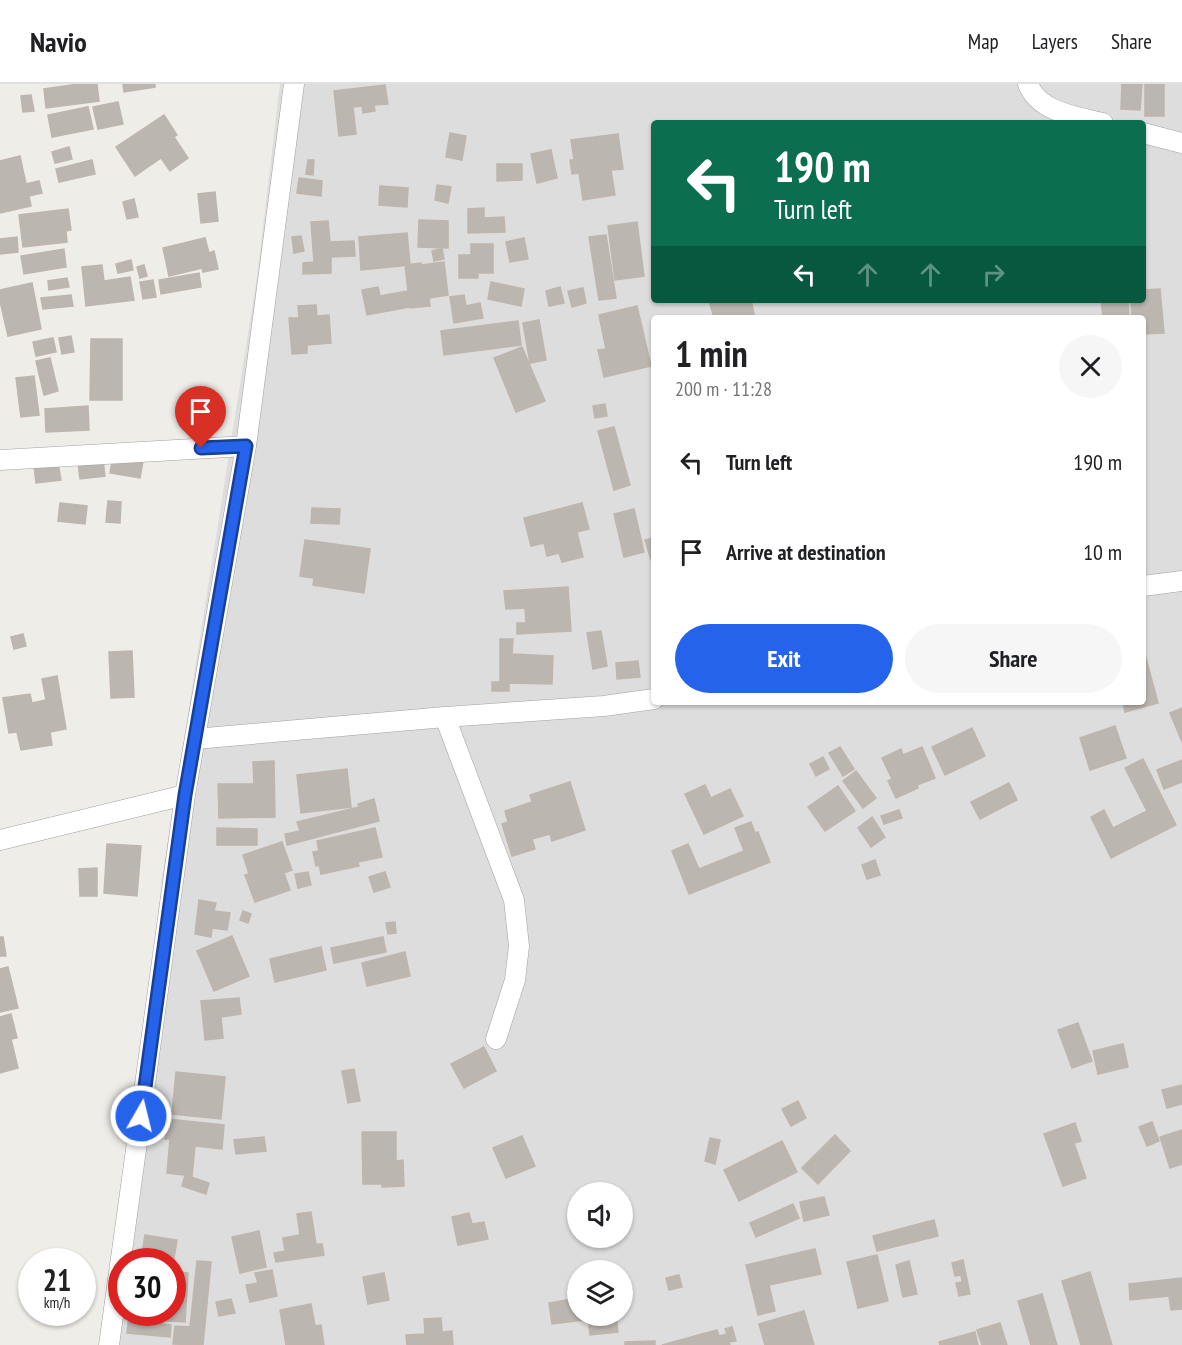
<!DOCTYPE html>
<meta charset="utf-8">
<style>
body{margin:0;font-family:"PT Sans Narrow",sans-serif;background:#f6f6f6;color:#202124;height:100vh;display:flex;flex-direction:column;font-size:22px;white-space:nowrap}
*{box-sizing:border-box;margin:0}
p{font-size:20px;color:#757577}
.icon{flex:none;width:33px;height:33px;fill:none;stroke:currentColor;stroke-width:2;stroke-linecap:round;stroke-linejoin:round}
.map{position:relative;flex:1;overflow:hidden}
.side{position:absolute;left:651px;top:231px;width:495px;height:390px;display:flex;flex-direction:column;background:#fff;border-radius:6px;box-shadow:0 2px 4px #0004}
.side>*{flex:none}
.banner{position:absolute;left:651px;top:36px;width:495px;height:183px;border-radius:6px;box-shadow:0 2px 4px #0004;background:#0b6e4f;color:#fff;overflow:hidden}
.tools{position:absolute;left:567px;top:1098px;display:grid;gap:12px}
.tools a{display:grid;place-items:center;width:66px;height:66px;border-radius:50%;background:#fff;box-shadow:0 2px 4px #0004;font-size:30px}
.speed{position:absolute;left:18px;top:1164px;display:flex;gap:12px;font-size:30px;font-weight:700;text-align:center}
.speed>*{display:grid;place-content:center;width:78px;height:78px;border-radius:50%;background:#fff;box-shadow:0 2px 4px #0004;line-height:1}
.speed small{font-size:15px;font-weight:400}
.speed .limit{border:9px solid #d22;background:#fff;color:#111}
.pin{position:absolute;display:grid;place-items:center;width:51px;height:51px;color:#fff;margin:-62px -26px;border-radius:50% 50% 50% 0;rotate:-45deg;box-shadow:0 0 6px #0007}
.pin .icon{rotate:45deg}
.me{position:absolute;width:66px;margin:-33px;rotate:8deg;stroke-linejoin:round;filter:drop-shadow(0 0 4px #0008)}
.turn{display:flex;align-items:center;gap:21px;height:126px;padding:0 24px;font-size:27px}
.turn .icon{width:78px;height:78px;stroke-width:2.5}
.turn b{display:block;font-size:42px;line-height:51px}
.lanes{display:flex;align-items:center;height:57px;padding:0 24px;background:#0003;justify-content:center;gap:30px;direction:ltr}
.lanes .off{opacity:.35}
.round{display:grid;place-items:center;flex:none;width:63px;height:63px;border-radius:32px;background:#f6f6f6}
.headline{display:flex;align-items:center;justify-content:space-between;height:102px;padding:0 24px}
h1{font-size:36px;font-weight:700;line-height:45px}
.cta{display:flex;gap:12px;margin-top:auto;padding:12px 24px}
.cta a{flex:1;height:69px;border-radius:36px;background:#2563eb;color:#fff;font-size:24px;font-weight:700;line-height:69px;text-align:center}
.cta a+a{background:#f6f6f6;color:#202124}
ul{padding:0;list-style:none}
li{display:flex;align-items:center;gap:18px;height:90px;padding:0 24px}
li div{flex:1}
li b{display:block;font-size:22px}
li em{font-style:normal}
header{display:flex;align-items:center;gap:36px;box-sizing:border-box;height:84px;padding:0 30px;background:#fff;border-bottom:2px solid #e0e0e0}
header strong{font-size:28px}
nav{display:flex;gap:33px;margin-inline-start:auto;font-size:21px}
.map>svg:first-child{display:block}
.residential{fill:#dedddd;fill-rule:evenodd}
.building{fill:#bcb6b1;stroke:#bfb5ac;stroke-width:1.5}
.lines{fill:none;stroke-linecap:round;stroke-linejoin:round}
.minor-casing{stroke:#a1a1a1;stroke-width:21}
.minor{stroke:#fff;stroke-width:20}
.route-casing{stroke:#184099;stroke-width:15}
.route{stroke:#2563eb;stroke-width:10}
</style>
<header>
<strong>Navio</strong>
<nav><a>Map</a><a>Layers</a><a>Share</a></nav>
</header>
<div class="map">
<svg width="1182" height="1261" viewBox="0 0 1182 1261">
<rect width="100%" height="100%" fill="#efede8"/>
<path class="residential" d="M280,0H1182V1261H116L122,1228H172V1178L124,1177L162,794L257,193ZM654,39H1143V216H654ZM654,234H1143V618H654ZM578,1108H622V1154H578ZM578,1186H622V1232H578Z"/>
<path class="building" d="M79,0H97L99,17L46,24L44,5Z
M123,0H155V3L124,8Z
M1122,0H1142L1140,26L1121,25Z
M1145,0H1164V32H1145Z
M385,1L388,20L374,21L375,27L363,29L362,22L353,23L356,50L339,52L334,7Z
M31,11L34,27L23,28L21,12Z
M118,18L123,40L98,45L93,23Z
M88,23L93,45L52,53L48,31Z
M164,31L177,51L174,53L188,74L170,87L161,74L135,92L116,63Z
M450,49L466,52L462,76L446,73Z
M618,50L623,85L611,86L615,111L583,116L579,89L572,90L570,76H574L571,56Z
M69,63L72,75L55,79L52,68Z
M551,66L557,94L537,99L531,70Z
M20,72L26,100L39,97L42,109L29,112L31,122L0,129V77Z
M92,76L95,90L59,98L56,85Z
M308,76H314L313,91L306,90Z
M497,80H522V96L497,97Z
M299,94L322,97L321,112L297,109Z
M437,101L451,103L448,119L435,116Z
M380,102L408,104L407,123L379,121Z
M215,108L218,137L201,139L198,110Z
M134,115L138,133L127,135L123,118Z
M484,124V134L504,133L505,148L468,149V125Z
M68,125L71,146L66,147L67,158L23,163L19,131Z
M419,136L448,137V164L418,163Z
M328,137L330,158L354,157L355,172L331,173V189L303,190V179L314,178L311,138Z
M637,138L644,192L615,196L608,142Z
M407,149L410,181L361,186L359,153Z
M606,151L616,214L599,216L589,153Z
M301,152L304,167L294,169L292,153Z
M17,153L18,168L0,170V155Z
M205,154L209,169L214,167L218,185L203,188L202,184L169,192L163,164Z
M524,154L528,175L510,178L506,158Z
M471,160H493V189H478V194H459V171H471Z
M442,164L444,175L434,177L432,167Z
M64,165L66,183L24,190L21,172Z
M131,176L133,186L118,189L116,180Z
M444,178L448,211L429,214L430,222L410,224L405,181L421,179V181Z
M102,181L104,197L130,193L134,216L86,222L82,183Z
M144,181L147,192L140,194L137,183Z
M199,189L201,203L161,210L159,196Z
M67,194L69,203L49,206L48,197Z
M153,196L156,213L143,215L140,198Z
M491,198L524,205L521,222L488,215Z
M32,199L41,245L8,252L0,217V206Z
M378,203L380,212L407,207L410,223L367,231L362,206Z
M560,203L564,219L549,222L546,207Z
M583,204L586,219L572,223L568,207Z
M1160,205L1164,249L1143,250V234H1132L1131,216H1143V206Z
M71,211L73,222L43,225L41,214Z
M464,211L466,222L480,219L483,234L454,239L450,213Z
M709,216H751L755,234H714Z
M1101,216H1128L1129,234H1103Z
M316,221L317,232L329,231L331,259L307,261V269L292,270L289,234H299L298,222Z
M637,222L651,282L604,293L598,266L606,265L599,231Z
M539,236L546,276L530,279L523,239Z
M518,237L521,261L444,271L441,247Z
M71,252L74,268L62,270L59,254Z
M53,254L56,268L36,272L33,258Z
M91,255H122V316H90Z
M522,263L545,317L516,328L494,274Z
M50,274L58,307L44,311L36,277Z
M34,292L39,331L21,333L16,294Z
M605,320L607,332L595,334L593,322Z
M88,322L89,346L46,348L45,325Z
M614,343L630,401L614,406L598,347Z
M113,372L143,377L140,394L110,389Z
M103,376L105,392L80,395L78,379Z
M58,379L61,396L36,399L34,382Z
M108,417L121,418L120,439L106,438Z
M60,419L87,422L85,440L58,437Z
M582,419L589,445L577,448L583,473L562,478L559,469L547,472L544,459L531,462L524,434Z
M312,424L340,425L339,440L311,439Z
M634,425L644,468L624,473L614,430Z
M654,454V475L651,476L645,456Z
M305,456L370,465L364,509L313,501L314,494L300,492Z
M568,503L571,547L517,550V539H526L525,524L506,525L504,507Z
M601,547L607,582L593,585L587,549Z
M23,550L26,562L14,565L11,553Z
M500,555H513L512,570L553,572L552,600L509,599V607H492V598H500Z
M1143,563L1158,619L1125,628L1123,618H1143Z
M132,567L134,613L111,614L109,568Z
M638,577L640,593L617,595L616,579Z
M57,592L66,645L50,648L52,661L21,666L17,648L9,649L3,614L30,610L32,619L46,616L42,595Z
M1182,624V658L1170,629Z
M1115,642L1126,674L1090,686L1080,654Z
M972,644L985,672L945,691L932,663Z
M840,663L854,685L843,692L829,669Z
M922,663L935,694L917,701L918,704L896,714L888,697L892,695L882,674L901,665L903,671Z
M823,673L829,685L816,692L810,680Z
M1143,675L1176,741L1111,774L1091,733L1104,726L1113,744L1147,727L1125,684Z
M1182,676V698L1164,705L1157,686Z
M274,677L275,733L219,734L218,700H254L253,678Z
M347,685L351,723L301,729L297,691Z
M856,687L876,714L863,724L843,697Z
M570,698L585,746L552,757L550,750L532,755L535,765L512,772L502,740L508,738L505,727L532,718L530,711Z
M1009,699L1017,716L980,735L971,718Z
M705,701L711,714L730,705L743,732L704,750L685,710Z
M838,702L855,727L825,747L808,723Z
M374,715L379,737L287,761L285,750L300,747L297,738L359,723L358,720Z
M899,726L902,734L884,740L881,732Z
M872,733L885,753L871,763L858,744Z
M751,738L755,749L758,748L770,778L689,810L672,767L688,760L699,785L744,767L735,744Z
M217,744L257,745V761H217Z
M375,744L382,773L358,778L359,782L321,790L319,781L316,782L313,768L319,767L317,757Z
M282,758L292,786L284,789L290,806L255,818L245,791L249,790L243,771Z
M107,760L141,762L137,812L104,809Z
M875,776L880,791L867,795L862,781Z
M97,784V812H80L79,785Z
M308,788L311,801L298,804L295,790Z
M385,788L390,803L374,808L369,793Z
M199,816L216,819L214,827L230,829L227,846L212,844L211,853L195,850Z
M243,827L251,830L248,839L240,836Z
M395,838L396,849L388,850L386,839Z
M232,852L249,892L214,907L197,867Z
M0,853H3L6,872H0Z
M383,853L386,868L334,879L331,864Z
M321,863L326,886L275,898L270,875Z
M405,868L410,892L367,902L362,879Z
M8,883L18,924L0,928V885Z
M239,914L241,930L221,933L223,954L205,956L201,917Z
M11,930L17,954L11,955L18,984L0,989V933Z
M1078,939L1092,977L1072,984L1058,946Z
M1123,960L1128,983L1098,990L1093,967Z
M484,963L496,987L464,1004L451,980Z
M354,985L360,1017L348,1019L342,987Z
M176,988L225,993L221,1035L172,1030Z
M1182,1001V1020L1167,1024L1162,1006Z
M798,1017L806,1034L791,1042L782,1025Z
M167,1035L224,1041L222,1065L195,1062L192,1092L167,1089L170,1055H165Z
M1152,1038L1159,1057L1147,1062L1139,1043Z
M1075,1039L1081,1057L1074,1059L1086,1094L1063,1102L1044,1050Z
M1182,1046V1080L1170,1084L1160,1053Z
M362,1048H396V1077L403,1076L404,1102L382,1103V1100H363Z
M835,1051L850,1067L818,1100L802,1084Z
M522,1052L535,1082L506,1094L493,1064Z
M264,1053L266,1067L236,1070L234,1056Z
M710,1054L720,1056L715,1080L705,1077Z
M782,1057L797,1088L739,1117L724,1086Z
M185,1091L209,1099L206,1110L182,1102Z
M824,1113L829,1131L804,1137L800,1118Z
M793,1120L799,1134L756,1153L750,1139Z
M311,1128L316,1160H322L324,1171L276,1178L274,1169L285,1167L283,1154L300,1151L297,1130Z
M469,1129L472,1140L484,1138L488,1155L458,1161L452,1133Z
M934,1136L938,1152L877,1167L873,1152Z
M259,1147L266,1183L240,1189L232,1153Z
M145,1151L177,1156L174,1174L142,1169Z
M815,1165L821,1190L769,1201L775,1227L758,1231L746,1181Z
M877,1171L888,1217L858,1224L847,1178Z
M963,1176L970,1210L959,1212L956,1199L962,1198L961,1191L955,1192L952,1179Z
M197,1177L211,1178L203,1261L173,1260L175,1242L190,1243Z
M909,1177L917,1210L903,1213L896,1181Z
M272,1186L277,1212L250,1218L246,1201L258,1199L255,1189Z
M172,1188L188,1189L185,1238L154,1236L155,1228H172Z
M1090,1188L1112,1261H1081L1062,1197Z
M384,1189L389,1216L368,1220L363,1193Z
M679,1191L682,1203L669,1206L666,1194Z
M1182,1194V1225L1171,1226L1169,1212L1130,1216L1129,1200Z
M1042,1210L1057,1261H1031L1018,1217Z
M578,1214V1232H584V1236L552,1240L549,1219Z
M231,1215L235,1229L219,1232L216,1218Z
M311,1220L315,1242L321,1241L324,1261H286L280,1226Z
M804,1227L814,1261H765L759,1240Z
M129,1231L149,1233V1239L171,1241L170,1253L127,1249Z
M588,1232H616L618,1248L590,1251Z
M441,1234L442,1248L452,1247L453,1261H407L406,1251L425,1250L424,1235Z
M1000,1239L1007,1261H982L977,1246Z
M732,1243L736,1257L729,1258L730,1261H662L717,1246L719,1252L727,1250L725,1245Z
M975,1248L978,1261H940L939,1258Z
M655,1257V1261H625V1258Z"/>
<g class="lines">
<defs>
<path id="minor" d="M1028,0C1038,28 1077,33 1103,39
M1143,49L1182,59
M0,376L246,362
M1143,502L1182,497
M445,633L514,816L519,862L515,896L496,955
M195,655L445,633L604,622L654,615
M0,756L185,711
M109,1261L185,711L246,362L294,0"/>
</defs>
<use href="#minor" class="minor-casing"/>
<use href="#minor" class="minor"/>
</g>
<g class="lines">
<defs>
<path id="route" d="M141,1032L185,711L246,362L201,364"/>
</defs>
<use href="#route" class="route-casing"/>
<use href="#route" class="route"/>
</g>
</svg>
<div class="tools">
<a><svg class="icon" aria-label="sound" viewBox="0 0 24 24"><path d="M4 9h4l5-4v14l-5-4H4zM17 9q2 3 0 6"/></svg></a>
<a><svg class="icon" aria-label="layers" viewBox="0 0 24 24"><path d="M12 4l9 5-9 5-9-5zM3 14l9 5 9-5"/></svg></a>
</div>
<div class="speed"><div>21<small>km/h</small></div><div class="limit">30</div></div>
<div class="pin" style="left:201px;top:364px;background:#d93025"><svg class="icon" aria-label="arrive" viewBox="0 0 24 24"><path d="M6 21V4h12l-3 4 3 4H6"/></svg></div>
<svg class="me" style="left:141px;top:1032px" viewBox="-20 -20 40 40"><circle r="17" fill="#2563eb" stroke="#fff" stroke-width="3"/><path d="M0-11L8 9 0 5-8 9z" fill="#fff"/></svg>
<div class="banner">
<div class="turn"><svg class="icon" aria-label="left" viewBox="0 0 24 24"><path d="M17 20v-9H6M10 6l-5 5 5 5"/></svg><div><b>190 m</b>Turn left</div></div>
<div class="lanes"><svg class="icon" aria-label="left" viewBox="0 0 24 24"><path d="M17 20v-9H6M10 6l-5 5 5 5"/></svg><svg class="icon off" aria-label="ahead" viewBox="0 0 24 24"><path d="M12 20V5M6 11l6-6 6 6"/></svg><svg class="icon off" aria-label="ahead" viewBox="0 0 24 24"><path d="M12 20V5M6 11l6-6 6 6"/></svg><svg class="icon off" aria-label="right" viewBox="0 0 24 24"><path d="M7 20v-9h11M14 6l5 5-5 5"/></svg></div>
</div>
<section class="side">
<div class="headline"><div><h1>1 min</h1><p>200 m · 11:28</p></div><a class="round"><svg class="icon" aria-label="close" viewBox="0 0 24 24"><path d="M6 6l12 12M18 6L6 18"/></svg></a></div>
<ul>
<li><svg class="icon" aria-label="left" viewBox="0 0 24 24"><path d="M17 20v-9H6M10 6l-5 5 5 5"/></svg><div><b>Turn left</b></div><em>190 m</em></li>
<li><svg class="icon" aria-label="arrive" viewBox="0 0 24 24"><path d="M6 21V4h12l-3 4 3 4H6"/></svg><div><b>Arrive at destination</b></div><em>10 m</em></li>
</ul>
<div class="cta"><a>Exit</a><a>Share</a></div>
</section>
</div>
